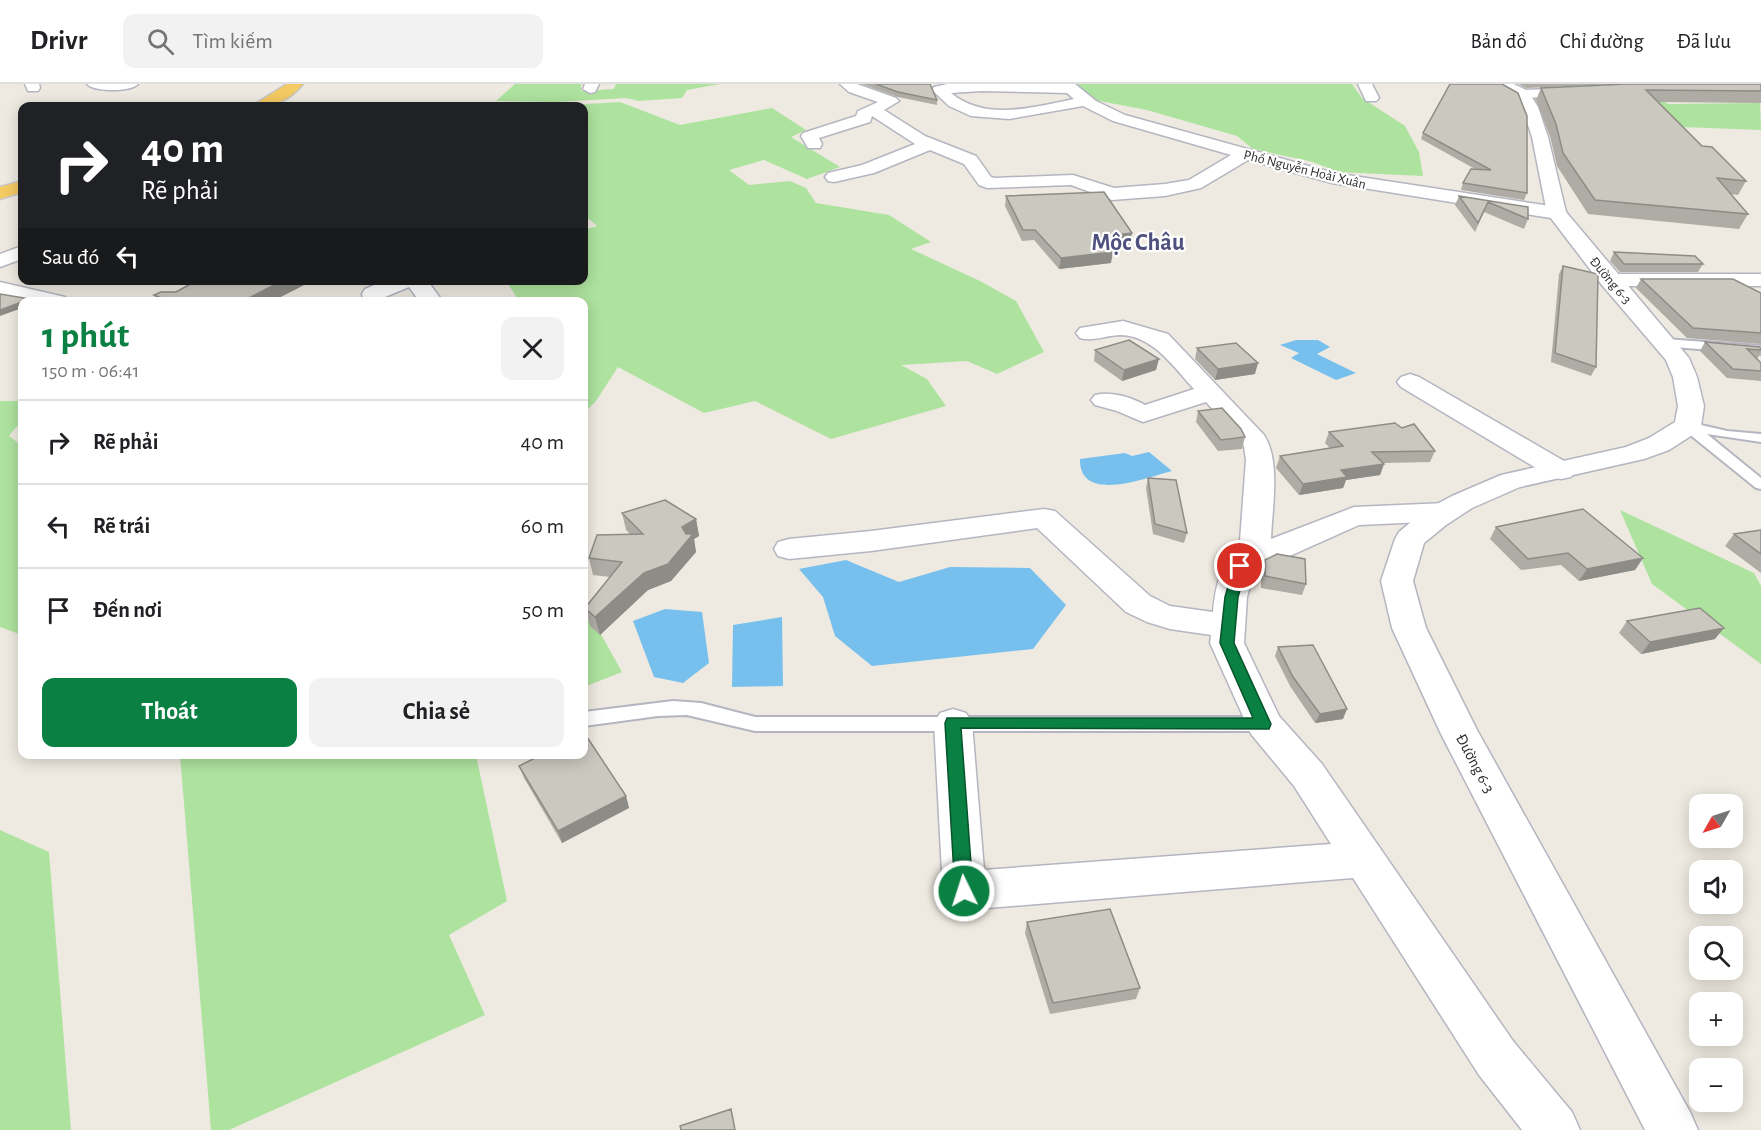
<!DOCTYPE html>
<html lang="vi">
<meta charset="utf-8">
<style>
body{margin:0;font-family:"Alegreya Sans",sans-serif;background:#f2f2f2;color:#202124;height:100vh;display:flex;flex-direction:column;font-size:22px;white-space:nowrap}
*{box-sizing:border-box;margin:0}
p{font-size:20px;color:#757577}
.icon{flex:none;width:33px;height:33px;fill:none;stroke:currentColor;stroke-width:2;stroke-linecap:round;stroke-linejoin:round}
.map{position:relative;flex:1;overflow:hidden}
.sheet{position:absolute;left:18px;top:213px;width:570px;height:462px;display:flex;flex-direction:column;background:#fff;border-radius:12px;box-shadow:0 3px 15px #0003}
.sheet>*{flex:none}
.hud{position:absolute;left:18px;top:18px;width:570px;height:183px;border-radius:12px;box-shadow:0 3px 15px #0003;background:#202124;color:#fff;overflow:hidden}
.needle{width:39px;rotate:231deg}
.controls{position:absolute;left:1689px;top:710px;display:grid;gap:12px}
.controls a{display:grid;place-items:center;width:54px;height:54px;border-radius:12px;background:#fff;box-shadow:0 3px 15px #0003;font-size:30px}
.pin{position:absolute;display:grid;place-items:center;width:51px;height:51px;color:#fff;margin:-26px;border:3px solid #fff;border-radius:50%;box-shadow:0 2px 6px #0007}
.me{position:absolute;width:66px;margin:-33px;rotate:356deg;stroke-linejoin:round;filter:drop-shadow(0 0 4px #0008)}
.turn{display:flex;align-items:center;gap:21px;height:126px;padding:0 24px;font-size:27px}
.turn .icon{width:78px;height:78px;stroke-width:2.5}
.turn b{display:block;font-size:42px;line-height:51px}
.then{display:flex;align-items:center;height:57px;padding:0 24px;background:#0003;gap:12px;font-size:22px}
.round{display:grid;place-items:center;flex:none;width:63px;height:63px;border-radius:12px;background:#f2f2f2}
.headline{display:flex;align-items:center;justify-content:space-between;height:102px;padding:0 24px}
h1{font-size:36px;font-weight:700;line-height:45px;color:#0b8043}
.button{display:flex;gap:12px;margin-top:auto;padding:12px 24px}
.button a{flex:1;height:69px;border-radius:12px;background:#0b8043;color:#fff;font-size:24px;font-weight:700;line-height:69px;text-align:center}
.button a+a{background:#f2f2f2;color:#202124}
ul{padding:0;list-style:none}
li{display:flex;align-items:center;gap:18px;height:84px;padding:0 24px;border-top:2px solid #e0e0e0}
li div{flex:1}
li b{display:block;font-size:22px}
li em{font-style:normal}
header{display:flex;align-items:center;gap:36px;box-sizing:border-box;height:84px;padding:0 30px;background:#fff;border-bottom:2px solid #e0e0e0}
header strong{font-size:28px}
nav{display:flex;gap:33px;margin-inline-start:auto;font-size:21px}
.search{width:420px;height:54px;background:#f2f2f2;display:flex;align-items:center;gap:15px;box-sizing:border-box;padding:0 21px;border-radius:12px;color:#757577;font-size:22px}
.map>svg:first-child{display:block}
.green{fill:#aee39f}
.water{fill:#77c0ed}
.lines{fill:none;stroke-linecap:round;stroke-linejoin:round}
.service-casing{stroke:#b4b5c0;stroke-width:4}
.minor-casing{stroke:#b4b5c0;stroke-width:3}
.tertiary-casing{stroke:#b4b5c0;stroke-width:3}
.trunk-casing{stroke:#c8c8c8;stroke-width:3}
.service{fill:#fff;fill-rule:evenodd}
.minor{fill:#fff;fill-rule:evenodd}
.tertiary{fill:#fff;fill-rule:evenodd}
.trunk{fill:#f4ca62;fill-rule:evenodd}
.wall{fill:#aeaca4}
.shaded-wall{fill:#8d8c86}
.building{fill:#cac8bf;stroke:#8d8c86;stroke-width:1.5}
.route{fill:#0b8043;stroke:#07532c;stroke-width:1.5}
.labels{text-anchor:middle;stroke-width:4.5;stroke-linejoin:round;paint-order:stroke}
.far-street-label{font-size:14px;fill:#2d2d2d;stroke:#fff}
.street-label{font-size:16px;fill:#2d2d2d;stroke:#fff}
.far-town-label{font-size:24px;font-weight:bold;fill:#4e517e;stroke:#fff}
</style>
<header>
<strong>Drivr</strong>
<div class="search"><svg class="icon" aria-label="search" viewBox="0 0 24 24"><circle cx="10" cy="10" r="6"/><path d="M15 15l6 6"/></svg>Tìm kiếm</div>
<nav><a>Bản đồ</a><a>Chỉ đường</a><a>Đã lưu</a></nav>
</header>
<div class="map">
<svg width="1761" height="1046" viewBox="0 0 1761 1046">
<rect width="100%" height="100%" fill="#eeeae1"/>
<path class="green" d="M515,0H581V7L614,5L616,0H720L687,6L682,14L639,17L626,14L557,18L496,17Z
M1077,0H1352L1362,14L1405,42L1419,68L1423,92L1338,88L1313,78L1253,65L1237,52L1147,26L1094,16Z
M1646,7L1668,20L1760,19L1761,46L1656,42L1539,21L1531,12Z
M620,18L680,41L772,24L806,46L791,53L840,83L807,95L764,76L729,86L749,101L790,97L806,104L816,119L889,131L931,158L911,165L980,197L1016,217L1044,268L997,290L967,277L901,281L927,295L946,322L831,355L755,317L704,329L618,283L596,317L584,329V218L519,217L508,200L516,196H584V146L597,142L584,131V22H552Z
M0,317H22V336L9,352L22,362V551L0,543Z
M1620,426L1754,489L1761,502V580L1652,500Z
M584,520L622,588L584,603Z
M180,671H476L507,817L449,851L485,931L229,1046H211Z
M0,746L49,768L71,1046H0Z"/>
<path class="water" d="M1296,256H1318L1330,263L1317,270L1356,289L1336,296L1291,274L1299,269L1280,261Z
M1149,368L1172,387C1148,393 1079,421 1080,375L1125,369L1132,372Z
M846,476L899,498L950,483L1030,484L1066,521L1033,565L872,582L835,552L823,513L799,485Z
M665,525L702,528L709,579L683,599L654,593L633,537Z
M782,533L783,602L732,603L733,541Z"/>
<g class="lines">
<defs>
<path id="service" d="M1665,255L1761,262V270L1661,262L1659,259Z
M1688,338L1727,347L1761,350V358L1707,350L1761,394V405L1756,404L1683,345L1681,342L1683,339Z
M673,617L701,619L755,633H1264L1271,635L1273,640L1271,645L1264,647H755L687,631L658,632L584,642V628Z"/>
<path id="minor" d="M25,0H39L40,4L38,7H28Z
M87,0H138C131,8 94,8 87,0Z
M585,0H599L595,8L590,9L583,5Z
M840,0H857L896,14L899,17L884,26L925,52L976,72L991,93L995,94L1073,91L1114,104L1165,100L1189,96L1231,71L1113,37L1083,22L1009,35L971,32L949,22L932,6L934,3L947,0H1075L1096,17L1125,31L1334,89L1557,123L1564,125L1567,129L1564,133L1557,135L1332,99L1248,76L1201,104L1165,112L1112,116L1071,101L987,104L979,101L964,80L930,66L874,89L834,98L828,97L825,93L828,89L862,81L915,60L872,32L870,38L819,54L822,60L820,64H808L801,52L803,49L856,32L858,27L878,18L849,8ZM981,7L1067,9L1074,15C1033,23 986,38 951,9Z
M1358,0H1372L1379,14L1376,17H1366Z
M1584,4L1589,5L1591,8L1589,11L1523,14L1516,10L1523,6Z
M22,162V175L0,183V170Z
M1610,190H1761V202H1610L1602,201L1599,196L1602,191Z
M386,196H427L443,218H420L409,203L385,213L386,218H364L362,210L365,205Z
M0,198L65,213L68,218H26L0,212Z
M1123,237L1168,250L1264,351C1281,377 1272,425 1271,455L1354,423L1446,419L1456,422L1461,428L1456,434L1446,437L1359,441L1254,488L1247,513L1244,559L1279,632L1322,680L1513,957L1572,1028L1580,1046H1522L1479,991L1353,794L964,826L949,820L943,807L934,639L940,629L953,625L966,629L972,639L984,786L1331,760L1294,702L1251,650L1210,559L1211,551L1170,545L1147,538L1126,528L1037,444L871,467L789,475L778,472L774,465L778,458L789,455L871,447L1044,425L1055,427L1150,512L1170,522L1213,528C1215,507 1219,479 1239,470L1246,376L1244,362L1240,355L1206,318L1143,338L1117,327L1095,321L1091,316L1095,311C1111,307 1131,313 1145,321L1194,305C1174,284 1154,252 1121,251C1107,251 1094,258 1080,254L1076,249L1080,244Z
M1410,290L1419,293L1571,381L1575,387L1571,393L1561,395L1551,393L1401,303L1397,298L1401,293Z"/>
<path id="tertiary" d="M1495,0H1514L1528,7L1538,23L1548,53L1566,128L1689,274L1697,293L1704,322L1701,342L1697,348L1669,366L1644,375L1520,403L1472,424L1446,441L1424,459L1413,497L1426,544L1477,646L1690,1028L1698,1046H1645L1441,650L1392,544L1381,497L1395,455L1399,448L1424,427L1452,412L1501,391L1626,363L1649,354L1675,338L1678,322L1673,293L1666,276L1602,201L1547,129L1532,53L1522,23L1517,13Z"/>
<path id="trunk" d="M287,0H303C290,16 272,24 252,22Z
M22,97V108L0,115V103Z"/>
</defs>
<use href="#service" class="service-casing"/>
<use href="#minor" class="minor-casing"/>
<use href="#tertiary" class="tertiary-casing"/>
<use href="#trunk" class="trunk-casing"/>
<use href="#service" class="service"/>
<use href="#minor" class="minor"/>
<use href="#tertiary" class="tertiary"/>
<use href="#trunk" class="trunk"/>
</g>
<path class="wall" d="M862,0H930L937,16V21L898,13Z
M1450,0L1527,109L1524,116L1461,106L1463,99L1475,85L1421,55L1423,49Z
M1519,0H1615L1526,4Z
M1761,0V19L1658,18L1702,62L1746,97L1738,111L1731,110L1748,130L1739,145L1588,130L1557,82L1550,52L1536,16L1541,4Z
M1006,112L1130,160L1107,162L1111,179L1059,185L1034,156L1022,157L1005,122Z
M1459,112L1528,123V135L1524,145L1484,128L1475,148L1455,121Z
M1614,168L1703,180L1698,188H1620L1610,177Z
M1563,182L1596,283L1591,292L1551,278L1559,190Z
M1641,195L1761,209V260L1687,254L1636,204Z
M176,208L271,218H157L154,211Z
M1705,258L1761,264V269L1757,275L1761,279V297L1727,294L1700,267Z
M1197,264L1255,290L1215,296L1195,275Z
M1095,266L1156,286L1122,297L1094,277Z
M1198,327L1245,353L1242,365L1218,367L1196,338Z
M1329,348L1435,367L1430,378L1384,379V380L1380,391L1346,396L1343,404L1299,411L1276,384L1280,372L1330,364L1325,359Z
M1148,394L1187,449L1184,459L1153,450L1146,404Z
M622,429L696,435L699,452L694,455L696,468L671,497L648,506L600,551L590,542L585,524L610,493L593,491L589,474L630,450L626,446Z
M1496,443L1643,474L1635,486L1579,497L1561,481L1521,486L1490,455Z
M1761,446V489L1725,462L1734,450Z
M1265,476L1306,500L1302,511L1261,504V487Z
M1627,537L1715,555L1641,570L1619,549Z
M1278,563L1343,635L1315,639L1290,602L1275,572Z
M519,682L626,712L629,724L562,759L524,694Z
M1027,838L1140,904L1136,915L1050,930L1025,849Z"/>
<path class="shaded-wall" d="M1132,149L1130,160L1096,163L1098,153Z
M1113,168L1111,179L1059,185L1061,174Z
M284,196H314L271,218H241Z
M22,218V224L0,232V226Z
M1159,275L1156,286L1122,297L1124,286Z
M1258,279L1255,290L1215,296L1218,285Z
M1384,380L1380,391L1346,396L1343,404L1299,411L1303,400L1341,386Z
M696,435L699,452L694,455L696,468L671,497L648,506L600,551L595,533L682,443Z
M1643,474L1635,486L1579,497L1587,485Z
M1724,544L1715,555L1641,570L1650,558Z
M1347,625L1343,635L1315,639L1320,630Z
M626,712L629,724L562,759L558,747Z"/>
<path class="building" d="M876,0H930L937,16L898,8Z
M1450,0H1502L1518,9L1527,32V109L1463,99L1471,85L1491,86L1423,49Z
M1626,0H1761V7L1646,6L1702,62L1712,63L1746,97L1717,94L1748,130L1595,116L1563,69L1556,40L1541,4Z
M1104,108L1132,149L1098,153L1113,168L1061,174L1035,146H1023L1006,112Z
M1459,112L1528,123V135L1488,118L1478,139Z
M1614,168L1695,172L1703,180H1624Z
M1563,182L1598,190L1596,283L1555,269Z
M1641,195H1733L1761,209V249L1693,244Z
M198,196H284L241,218H170L154,211L161,208H176Z
M0,210L30,215L0,226Z
M1129,256L1159,275L1124,286L1095,266Z
M1705,258L1760,263L1761,266L1747,265L1761,279V287L1733,285Z
M1236,259L1258,279L1218,285L1197,264Z
M1222,324L1241,345L1245,353L1221,356L1198,327Z
M1395,339L1402,344L1414,340L1435,367L1372,368L1384,380L1341,386L1347,393L1303,400L1280,372L1343,362L1329,348Z
M1148,394L1176,396L1187,449L1155,440Z
M665,416L696,435L682,443L686,450H693L668,480L644,489L595,533L585,524L622,478L589,474L597,451L643,450L622,429Z
M1583,425L1643,474L1587,485L1568,469L1528,475L1496,443Z
M1761,446V470L1734,450Z
M1277,470L1305,475L1306,500L1265,492V476Z
M1700,524L1724,544L1650,558L1627,537Z
M1313,561L1347,625L1320,630L1293,593L1278,563Z
M585,650L626,712L558,747L519,682L543,670H584V651Z
M1110,825L1140,904L1053,919L1027,838Z
M731,1025L735,1046H681L680,1042Z"/>
<path class="route" d="M1240,478L1247,482L1238,513L1234,559L1271,640L1269,645L961,644L973,807L971,812L964,814L958,812L955,807L945,639L947,634H1253L1220,559L1225,513L1234,482Z"/>
<g class="labels">
<g class="far-street-label">
<text transform="translate(1305 85) rotate(14)" y="5">Phố Nguyễn Hoài Xuân</text>
<text transform="translate(1611 196) rotate(50)" y="5">Đường 6-3</text>
</g>
<g class="street-label">
<text transform="translate(1476 679) rotate(62)" y="6">Đường 6-3</text>
</g>
<g class="far-town-label">
<text x="1138" y="166">Mộc Châu</text>
</g>
</g>
</svg>
<div class="controls">
<a><svg class="needle" viewBox="-14 -14 28 28"><path d="M0-13l5 13h-10z" fill="#e53935"/><path d="M0 13l5-13h-10z" fill="#757577"/></svg></a>
<a><svg class="icon" aria-label="sound" viewBox="0 0 24 24"><path d="M4 9h4l5-4v14l-5-4H4zM17 9q2 3 0 6"/></svg></a>
<a><svg class="icon" aria-label="search" viewBox="0 0 24 24"><circle cx="10" cy="10" r="6"/><path d="M15 15l6 6"/></svg></a>
<a>+</a>
<a>−</a>
</div>
<div class="pin" style="left:1240px;top:482px;background:#d93025"><svg class="icon" aria-label="arrive" viewBox="0 0 24 24"><path d="M6 21V4h12l-3 4 3 4H6"/></svg></div>
<svg class="me" style="left:964px;top:807px" viewBox="-20 -20 40 40"><circle r="17" fill="#0b8043" stroke="#fff" stroke-width="3"/><path d="M0-11L8 9 0 5-8 9z" fill="#fff"/></svg>
<div class="hud">
<div class="turn"><svg class="icon" aria-label="right" viewBox="0 0 24 24"><path d="M7 20v-9h11M14 6l5 5-5 5"/></svg><div><b>40 m</b>Rẽ phải</div></div>
<div class="then">Sau đó<svg class="icon" aria-label="left" viewBox="0 0 24 24"><path d="M17 20v-9H6M10 6l-5 5 5 5"/></svg></div>
</div>
<section class="sheet">
<div class="headline"><div><h1>1 phút</h1><p>150 m · 06:41</p></div><a class="round"><svg class="icon" aria-label="close" viewBox="0 0 24 24"><path d="M6 6l12 12M18 6L6 18"/></svg></a></div>
<ul>
<li><svg class="icon" aria-label="right" viewBox="0 0 24 24"><path d="M7 20v-9h11M14 6l5 5-5 5"/></svg><div><b>Rẽ phải</b></div><em>40 m</em></li>
<li><svg class="icon" aria-label="left" viewBox="0 0 24 24"><path d="M17 20v-9H6M10 6l-5 5 5 5"/></svg><div><b>Rẽ trái</b></div><em>60 m</em></li>
<li><svg class="icon" aria-label="arrive" viewBox="0 0 24 24"><path d="M6 21V4h12l-3 4 3 4H6"/></svg><div><b>Đến nơi</b></div><em>50 m</em></li>
</ul>
<div class="button"><a>Thoát</a><a>Chia sẻ</a></div>
</section>
</div>
